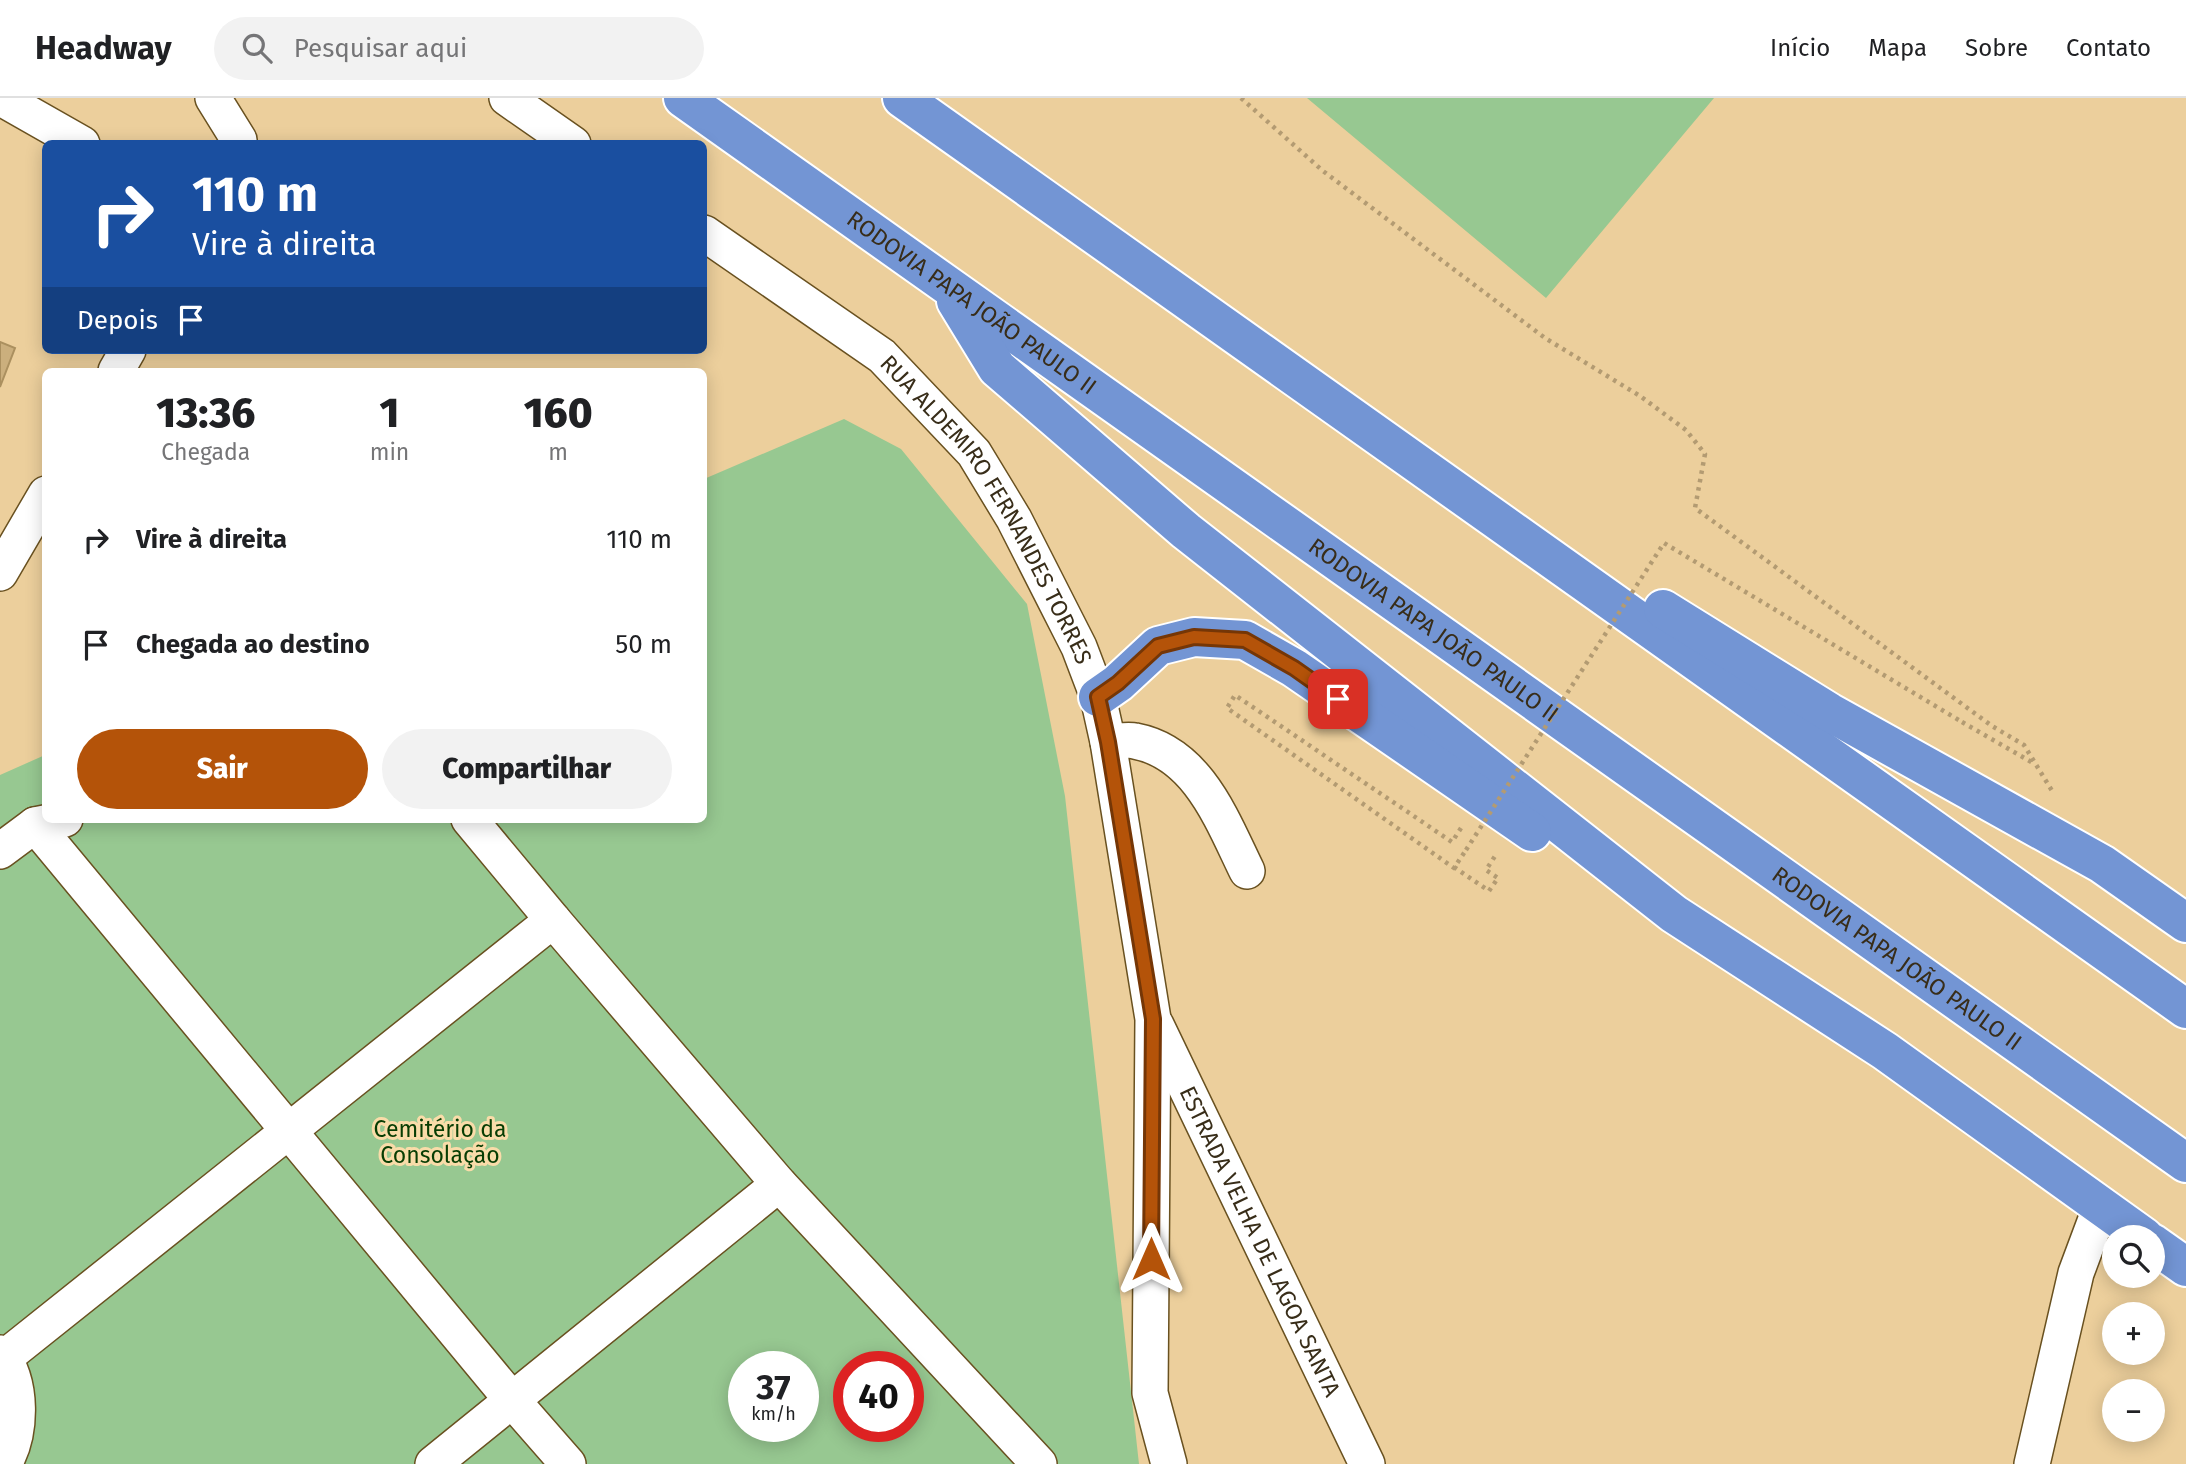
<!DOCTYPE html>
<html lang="pt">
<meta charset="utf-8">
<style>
body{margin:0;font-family:"Fira Sans",sans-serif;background:#f2f2f2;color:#202124;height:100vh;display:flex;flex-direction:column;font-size:26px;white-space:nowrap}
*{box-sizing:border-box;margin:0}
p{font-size:23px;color:#757577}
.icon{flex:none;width:38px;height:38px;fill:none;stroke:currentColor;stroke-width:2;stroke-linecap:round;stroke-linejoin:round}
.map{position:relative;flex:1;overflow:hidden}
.drawer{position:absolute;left:42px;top:270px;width:665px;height:455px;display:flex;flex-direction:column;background:#fff;border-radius:10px;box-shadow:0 4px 18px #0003}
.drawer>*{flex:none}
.hud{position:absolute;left:42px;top:42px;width:665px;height:214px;border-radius:10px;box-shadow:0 4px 18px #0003;background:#1a4fa0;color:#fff;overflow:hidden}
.tools{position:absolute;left:2102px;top:1127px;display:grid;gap:14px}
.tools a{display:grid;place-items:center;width:63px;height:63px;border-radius:50%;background:#fff;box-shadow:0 4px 18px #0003;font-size:35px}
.speed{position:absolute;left:728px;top:1253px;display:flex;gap:14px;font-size:35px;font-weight:700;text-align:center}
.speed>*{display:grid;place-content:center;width:91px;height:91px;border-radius:50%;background:#fff;box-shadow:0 4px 18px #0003;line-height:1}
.speed small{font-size:18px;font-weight:400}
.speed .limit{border:10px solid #d22;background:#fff;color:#111}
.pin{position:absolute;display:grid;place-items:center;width:60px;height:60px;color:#fff;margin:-30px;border-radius:14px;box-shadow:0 4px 10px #0006}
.me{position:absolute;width:77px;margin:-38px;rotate:0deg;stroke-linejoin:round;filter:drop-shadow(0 0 5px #0008)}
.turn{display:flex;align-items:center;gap:24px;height:147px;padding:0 35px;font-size:32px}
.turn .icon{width:91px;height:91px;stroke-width:2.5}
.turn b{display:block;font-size:49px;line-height:60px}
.then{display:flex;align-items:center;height:66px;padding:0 35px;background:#0003;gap:14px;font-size:26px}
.eta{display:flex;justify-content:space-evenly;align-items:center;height:119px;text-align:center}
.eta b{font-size:42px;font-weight:800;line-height:49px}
.primary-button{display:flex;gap:14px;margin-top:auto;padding:14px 35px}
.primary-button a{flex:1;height:80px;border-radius:42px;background:#b45309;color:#fff;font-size:28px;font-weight:800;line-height:80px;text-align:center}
.primary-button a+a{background:#f2f2f2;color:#202124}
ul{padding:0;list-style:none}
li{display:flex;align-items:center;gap:21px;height:105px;padding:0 35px}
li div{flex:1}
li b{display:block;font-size:26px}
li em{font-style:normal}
header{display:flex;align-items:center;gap:42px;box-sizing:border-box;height:98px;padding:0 35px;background:#fff;border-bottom:2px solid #e0e0e0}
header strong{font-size:33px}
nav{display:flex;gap:38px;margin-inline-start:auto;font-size:24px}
.search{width:490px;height:63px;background:#f2f2f2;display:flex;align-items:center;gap:18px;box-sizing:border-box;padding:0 24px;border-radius:38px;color:#757577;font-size:26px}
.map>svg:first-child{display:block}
.green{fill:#97c891;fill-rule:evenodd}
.building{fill:#cbaf7d;stroke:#ab905f;stroke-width:2}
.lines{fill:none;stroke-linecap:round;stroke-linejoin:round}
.minor-casing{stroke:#695120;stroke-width:38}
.highway-casing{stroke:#fff;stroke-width:42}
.path{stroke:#b39b72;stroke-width:4.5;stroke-dasharray:3.5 5;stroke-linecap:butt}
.minor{stroke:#fff;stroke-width:35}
.highway{stroke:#7395d4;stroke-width:38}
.path-bridge{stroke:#b39b72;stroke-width:4.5;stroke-dasharray:3.5 5;stroke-linecap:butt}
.route-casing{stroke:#753606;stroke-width:18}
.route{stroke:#b45309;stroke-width:12}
.labels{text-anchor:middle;stroke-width:6;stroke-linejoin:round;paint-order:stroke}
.street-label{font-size:23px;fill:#382d19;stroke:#f9dca9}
.park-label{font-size:23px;fill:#073d03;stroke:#f9dca9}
</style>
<header>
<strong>Headway</strong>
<div class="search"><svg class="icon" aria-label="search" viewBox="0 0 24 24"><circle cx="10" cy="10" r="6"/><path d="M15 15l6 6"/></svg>Pesquisar aqui</div>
<nav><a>Início</a><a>Mapa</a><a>Sobre</a><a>Contato</a></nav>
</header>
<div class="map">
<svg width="2186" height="1366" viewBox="0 0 2186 1366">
<rect width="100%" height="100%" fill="#eccf9c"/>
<path class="green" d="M1307,0H1714L1546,200Z
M844,321L901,351L1027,506L1065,698L1139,1366H0V677L45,657L46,721H704V381ZM744,1269H803V1328H744ZM849,1269H908V1328H849Z"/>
<path class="building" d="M0,244L15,250L0,289Z"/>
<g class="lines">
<defs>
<g id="minor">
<path d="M1,0L82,46"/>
<path d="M213,0L239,42L238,46"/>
<path d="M507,0L573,46"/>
<path id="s1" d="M704,135L882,258L974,355L1014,421L1079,549L1098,599L1108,644L1153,921L1150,1295L1169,1366"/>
<path d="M116,273L128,252"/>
<path d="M0,475L46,396"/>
<path d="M1108,644C1116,644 1127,641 1135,643C1198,655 1222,722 1247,773"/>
<path d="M469,721L553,822"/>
<path d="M35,727L512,1302L568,1366"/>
<path d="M0,753L35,727L65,721"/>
<path id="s2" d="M1156,927L1367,1366"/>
<path d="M0,1255C23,1284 22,1335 4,1366"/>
<path d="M4,1260L553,822L779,1086L1039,1366"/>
<path d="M433,1366L779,1086"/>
<path d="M2032,1366L2076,1175L2101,1108"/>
</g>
<g id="highway">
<path id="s3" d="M683,0L2186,1065"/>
<path d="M902,0L2186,911"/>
<path d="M956,203L997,270L1186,433L1674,816L1885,953L2144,1139"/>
<path d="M1663,511L1829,614L2102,766L2186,825"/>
<path d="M1098,599L1118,585L1158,548L1194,539L1245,542L1294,570L1532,734"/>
<path d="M2152,1145L2186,1169"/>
</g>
</defs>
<use href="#minor" class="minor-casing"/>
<use href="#highway" class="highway-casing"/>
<path class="path" d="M1241,0L1323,73L1545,240L1640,298L1686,332L1705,356L1695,410L1992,628L2024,647L2054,696
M1962,624L2033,665
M1461,730L1452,744L1235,597L1227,610L1454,770L1466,752
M1454,769L1489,793L1498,780L1486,772L1497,755"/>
<use href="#minor" class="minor"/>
<use href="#highway" class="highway"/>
<path class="path-bridge" d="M1466,752L1664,445L1962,624"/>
</g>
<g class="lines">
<defs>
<path id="route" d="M1151,1161L1153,921L1108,644L1098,599L1118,585L1158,548L1194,539L1245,542L1294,570L1338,601"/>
</defs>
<use href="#route" class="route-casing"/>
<use href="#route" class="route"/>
</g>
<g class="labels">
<g class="street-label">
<text dy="8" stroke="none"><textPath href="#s3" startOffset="354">RODOVIA PAPA JOÃO PAULO II</textPath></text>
<text dy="8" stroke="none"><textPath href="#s1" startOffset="404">RUA ALDEMIRO FERNANDES TORRES</textPath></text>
<text dy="8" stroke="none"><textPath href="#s3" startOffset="920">RODOVIA PAPA JOÃO PAULO II</textPath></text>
<text dy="8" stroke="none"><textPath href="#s3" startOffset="1488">RODOVIA PAPA JOÃO PAULO II</textPath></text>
<text dy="8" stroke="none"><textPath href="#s2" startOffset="240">ESTRADA VELHA DE LAGOA SANTA</textPath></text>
</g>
<g class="park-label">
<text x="440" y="1039">Cemitério da<tspan x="440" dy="26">Consolação</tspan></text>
</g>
</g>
</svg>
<div class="tools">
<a><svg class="icon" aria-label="search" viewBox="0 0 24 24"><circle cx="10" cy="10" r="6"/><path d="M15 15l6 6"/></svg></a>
<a>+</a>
<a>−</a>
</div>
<div class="speed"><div>37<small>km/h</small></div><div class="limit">40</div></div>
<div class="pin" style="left:1338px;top:601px;background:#d93025"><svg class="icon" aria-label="arrive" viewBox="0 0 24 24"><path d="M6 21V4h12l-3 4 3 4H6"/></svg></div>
<svg class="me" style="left:1151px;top:1161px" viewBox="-20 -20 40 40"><path d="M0-17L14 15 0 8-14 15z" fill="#b45309" stroke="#fff" stroke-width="4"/></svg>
<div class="hud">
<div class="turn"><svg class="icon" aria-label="right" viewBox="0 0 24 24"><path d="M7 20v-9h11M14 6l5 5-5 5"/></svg><div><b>110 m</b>Vire à direita</div></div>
<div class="then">Depois<svg class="icon" aria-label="arrive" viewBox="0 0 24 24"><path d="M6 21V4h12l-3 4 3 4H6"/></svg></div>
</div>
<section class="drawer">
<div class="eta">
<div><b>13:36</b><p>Chegada</p></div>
<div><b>1</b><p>min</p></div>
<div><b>160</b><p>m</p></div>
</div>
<ul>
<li><svg class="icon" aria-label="right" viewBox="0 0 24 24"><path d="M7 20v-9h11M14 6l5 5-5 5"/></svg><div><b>Vire à direita</b></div><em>110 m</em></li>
<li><svg class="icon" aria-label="arrive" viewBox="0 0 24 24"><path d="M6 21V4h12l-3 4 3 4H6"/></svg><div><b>Chegada ao destino</b></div><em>50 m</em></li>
</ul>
<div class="primary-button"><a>Sair</a><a>Compartilhar</a></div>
</section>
</div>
